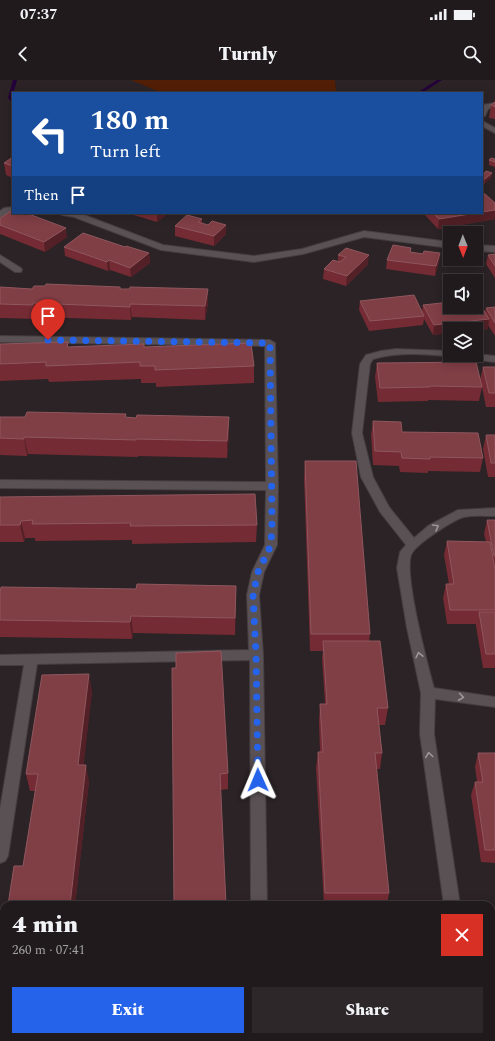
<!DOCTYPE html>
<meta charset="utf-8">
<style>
body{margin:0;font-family:Spectral,serif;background:#2d2729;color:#f1f3f6;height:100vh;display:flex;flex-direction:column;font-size:15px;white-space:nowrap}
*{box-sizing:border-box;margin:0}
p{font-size:13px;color:#a2a1a3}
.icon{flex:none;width:22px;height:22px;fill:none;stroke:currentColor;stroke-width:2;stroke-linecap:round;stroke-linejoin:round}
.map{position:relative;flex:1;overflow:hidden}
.panel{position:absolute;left:0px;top:821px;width:495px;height:140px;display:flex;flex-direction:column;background:#201a1c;border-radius:12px 12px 0 0;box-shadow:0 2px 10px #0003,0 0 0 1px #3d383b}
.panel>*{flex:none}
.hud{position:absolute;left:12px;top:12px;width:471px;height:122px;border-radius:0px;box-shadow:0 2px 10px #0003,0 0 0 1px #3d383b;background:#1a4fa0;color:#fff;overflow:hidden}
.needle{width:26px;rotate:179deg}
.fabs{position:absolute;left:443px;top:146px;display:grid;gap:8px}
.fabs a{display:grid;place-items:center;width:40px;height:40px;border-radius:0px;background:#201a1c;box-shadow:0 2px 10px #0003,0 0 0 1px #3d383b;font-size:20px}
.pin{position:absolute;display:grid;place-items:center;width:34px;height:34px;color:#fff;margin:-41px -17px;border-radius:50% 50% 50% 0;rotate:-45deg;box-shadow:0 0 4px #0007}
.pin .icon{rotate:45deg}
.me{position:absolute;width:44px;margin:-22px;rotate:359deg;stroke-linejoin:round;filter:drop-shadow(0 0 3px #0008)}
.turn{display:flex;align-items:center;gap:14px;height:84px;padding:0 12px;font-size:18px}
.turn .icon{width:52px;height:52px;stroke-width:2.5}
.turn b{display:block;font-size:28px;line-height:34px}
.then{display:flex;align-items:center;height:38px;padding:0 12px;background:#0003;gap:8px;font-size:15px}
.round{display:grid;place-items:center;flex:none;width:42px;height:42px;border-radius:0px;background:#2d2729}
.head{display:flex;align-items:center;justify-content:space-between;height:68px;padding:0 12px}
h1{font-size:24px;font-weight:800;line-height:30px}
.cta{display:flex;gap:8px;margin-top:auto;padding:8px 12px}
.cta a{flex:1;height:46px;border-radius:0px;background:#2563eb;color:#fff;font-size:16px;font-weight:800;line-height:46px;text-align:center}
.cta a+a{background:#2d2729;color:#f1f3f6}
.status{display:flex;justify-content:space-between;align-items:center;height:28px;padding:0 20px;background:#201a1c;direction:ltr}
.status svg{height:11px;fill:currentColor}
header{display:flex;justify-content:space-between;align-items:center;height:52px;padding:0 12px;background:#201a1c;font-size:18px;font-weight:800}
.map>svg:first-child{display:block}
.green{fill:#531e06}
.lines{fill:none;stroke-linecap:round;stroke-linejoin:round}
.stream{fill:#24003b;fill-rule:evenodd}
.minor-casing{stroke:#453e41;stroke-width:2}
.major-casing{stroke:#453e41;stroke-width:2}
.minor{fill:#5a5154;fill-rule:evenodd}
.major{fill:#8f6b88;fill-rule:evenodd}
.wall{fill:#742b33}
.shaded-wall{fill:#522026}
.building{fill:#803e45;stroke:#8f575e}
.oneway{stroke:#9e979a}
.route{stroke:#2563eb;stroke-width:7;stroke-dasharray:0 12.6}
</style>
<div class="status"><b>07:37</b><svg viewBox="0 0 49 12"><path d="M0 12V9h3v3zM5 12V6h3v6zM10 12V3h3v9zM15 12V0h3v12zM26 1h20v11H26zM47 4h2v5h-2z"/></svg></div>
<header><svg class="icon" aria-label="back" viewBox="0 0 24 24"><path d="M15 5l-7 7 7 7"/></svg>Turnly<svg class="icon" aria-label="search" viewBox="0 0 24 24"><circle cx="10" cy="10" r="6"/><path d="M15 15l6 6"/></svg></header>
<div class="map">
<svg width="495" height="961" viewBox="0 0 495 961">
<rect width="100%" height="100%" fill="#2b2326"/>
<path class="green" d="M131,0H335L336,13H162Z
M495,887V961H194V957H491V889Z"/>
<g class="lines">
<path class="stream" d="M13,0H17L12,18L13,23L8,18Z
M437,0H442L422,13H417Z"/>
<defs>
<path id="minor" d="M495,23V27L488,29L485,36H482V25Z
M482,41L495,48V53L482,46Z
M13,127V131L0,137V131L4,128Z
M61,133H79L163,165L254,176L302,169L364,151L450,162V168L364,157L303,174L254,182L161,170L74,137L62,135Z
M476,165L495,166V172L476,171Z
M0,175L21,188L22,190L21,192H15L0,182Z
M0,256L270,260L275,263L278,406L277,465L264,492L259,515L263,575L267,825H251L250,580L37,584L8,776L5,781L0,783V729L24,585H0V575L249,570L247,515L252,492L265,465L266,410L0,408V400L266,402L265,266L0,262Z
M396,269L450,271V275L476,274L495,276V282C456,278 411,268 373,279L370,284L362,353L373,397L389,427L414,458L428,446L458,430L495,428V436C485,436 474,435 464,437C453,440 418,463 412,473C402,489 428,586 434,608L495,617V627L435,619L434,654L460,825H444L420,654L421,613L407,548L397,488L400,472L406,465L380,432L361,397L352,353L360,284L366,275L381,271Z"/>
<path id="major" d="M495,874V890L491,892V876Z
M258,957H284L282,961H256Z"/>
</defs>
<use href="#minor" class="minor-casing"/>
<use href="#major" class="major-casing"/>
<use href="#minor" class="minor"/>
<use href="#major" class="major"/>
</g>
<path class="wall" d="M495,22V39L489,38L491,25Z
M13,77V98L6,95L4,83Z
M495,79V87L489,85V80Z
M492,93L491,98L484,104L482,103V96Z
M495,123V139L438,149L424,134V133H482Z
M127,133H169L157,142Z
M0,138L67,157L45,172L0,154Z
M202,139V143L226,154L214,166L175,156V146Z
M64,167H125L149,173L150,183L131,197L110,190L108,191L65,176Z
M411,168V172L423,174L440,173L439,182L435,196L386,189L387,180Z
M495,174V198L486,184L488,175Z
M338,175L368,184L346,206L323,199L324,189L338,182Z
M0,207L32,209L120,207L121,209L208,223L205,240L132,237L131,240L36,237L35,239L0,238Z
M360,221L422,231L423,225L485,232L486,228L495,227V256L488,245V249L433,255L424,239L423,245L369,251L359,230Z
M0,264L68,267H144L254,286V303L156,307V303H141V299L49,302L48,299L0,301Z
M377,283L480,300L483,287H495V327H486L482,307L479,321L428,320V321L378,322L375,297Z
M0,337L136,338L229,337V354L227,378L138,376V377L28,374L27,376L0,375Z
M373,341L402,352L483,378L480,392L428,391V393L400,392L399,386L373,385L371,355Z
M486,355H495V397H488L483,369Z
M305,381L370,554L369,561L388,628L385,645H379L382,673L380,689H377L389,813L387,825H324L316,688L318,672H320L319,641L320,624H325L322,578L323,571H310L304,398Z
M0,417L257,445L256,462L132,464V460L35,461V458H25L24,462H0Z
M487,440H495V588H483L476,546V544H447L443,518L446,504H449L444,475L447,461L486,462L484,454Z
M236,506L235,555L133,553L132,559L0,557V513L136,509Z
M172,588L228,693V709L221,710Z
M92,611L83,685L89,701L75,825H8L23,786L35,711H30L26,694Z
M478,673H495V783L481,782L471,715L475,702H477L475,687Z
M4,847V897L0,886V872Z"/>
<path class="shaded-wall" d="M492,93L491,98L484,104L485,99Z
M495,130V139L438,149L439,139L476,133H482V132Z
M157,133H169L157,142Z
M226,145V154L214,166V156Z
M66,148L67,157L45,172L44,162Z
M149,173L150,183L131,197L130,188Z
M440,173L439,182L435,196L436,186Z
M369,175L368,184L346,206L347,196Z
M109,180L110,190L108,191L107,182Z
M208,209V223L205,240V226Z
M33,223L36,237L35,239L33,225Z
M130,224L132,237L131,240L130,227Z
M489,239L488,249L476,250V249H450V253L433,255L434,245Z
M229,337V354L227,378V361Z
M24,357L28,374L27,376L24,359Z
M21,441L25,458L24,462L20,445Z
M236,506V523L235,555V538Z
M131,536L133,553L132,559L130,542Z
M89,594L92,611L82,701L78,685Z
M86,685L89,701L75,825H70Z"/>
<path class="building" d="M495,22V27L491,25Z
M13,77V86L4,83Z
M491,78L495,79V82L489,80Z
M486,91L492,93L485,99L482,98V96Z
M482,114H485L495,123V130L482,132Z
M13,130V133H26L66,148L44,162L0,145V138Z
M433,133H476L439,139Z
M187,135L202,139L198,142L208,145L212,141L226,145L214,156L175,146Z
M83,153L125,167L126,166L149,173L130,188L109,180L107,182L64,167Z
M393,165L411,168L410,172L423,174L424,171L440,173L436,186L387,180Z
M346,168L369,175L347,196L324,189L333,180L340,182L346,177L338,175Z
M495,174V186L488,175Z
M46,204L120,207V209H130V207L208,209L205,226L130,224V227L33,223V225L0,224V207L32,209L34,206H45Z
M414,215L424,236L370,241L360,221Z
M476,219H477L489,239L434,245L423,225L450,222V227H476Z
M495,227V243L486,228Z
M68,262L67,267L144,264V267L251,263L254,286L155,290V286H140V282L46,286V282L0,284V264Z
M476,282L482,307L430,306V307L380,308L377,283Z
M483,287H495V313H489Z
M27,332L126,334L125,337L136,338L137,335L229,337L227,361L136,359V360L24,357V359L0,358V337H25Z
M373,341L401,342L402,352L478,353L483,378L430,377V379L402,378L401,372L375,371Z
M486,355H495V383H491Z
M305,381H356L370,554H311Z
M255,414L257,445L130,446L131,443L32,444L33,440L21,441L20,445H0V417Z
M487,440H495V476H494Z
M447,461L490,462L495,490V530H450L446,504H454Z
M137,504L236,506L235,538L131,536L130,542L0,540V513L1,507L136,509Z
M479,532H495V574H486Z
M323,561H380L388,628H377L382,673H375L389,813H325L318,672H323L320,624H327Z
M221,571L228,693L220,694L226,825H174L172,588H176V573Z
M89,594L78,685H86L70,825H8L14,786H23L38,694H26L42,595Z
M478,673H495V770H485L475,702H483Z
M4,847V882H0V872Z"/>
<defs><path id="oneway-chevron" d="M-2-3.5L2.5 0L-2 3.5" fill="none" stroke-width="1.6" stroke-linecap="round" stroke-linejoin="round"/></defs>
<g class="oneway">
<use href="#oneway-chevron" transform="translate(436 447) rotate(-30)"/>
<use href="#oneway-chevron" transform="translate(419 575) rotate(-103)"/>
<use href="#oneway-chevron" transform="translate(461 617) rotate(8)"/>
<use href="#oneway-chevron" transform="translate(429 675) rotate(-98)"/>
</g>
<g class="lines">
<path class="route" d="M48,260L270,263L272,442L271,465L258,492L253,515L256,575L258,700"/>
</g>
</svg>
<div class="fabs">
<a><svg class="needle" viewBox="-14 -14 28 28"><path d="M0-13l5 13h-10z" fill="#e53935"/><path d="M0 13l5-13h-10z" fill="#a2a1a3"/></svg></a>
<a><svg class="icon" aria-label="sound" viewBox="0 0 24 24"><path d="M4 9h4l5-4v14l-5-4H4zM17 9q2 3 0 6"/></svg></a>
<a><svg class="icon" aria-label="layers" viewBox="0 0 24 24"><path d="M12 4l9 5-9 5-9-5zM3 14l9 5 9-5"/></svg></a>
</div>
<div class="pin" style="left:48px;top:260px;background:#d93025"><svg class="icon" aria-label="arrive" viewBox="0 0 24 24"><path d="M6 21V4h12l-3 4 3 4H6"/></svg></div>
<svg class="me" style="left:258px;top:700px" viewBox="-20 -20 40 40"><path d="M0-17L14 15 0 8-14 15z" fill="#2563eb" stroke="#fff" stroke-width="4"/></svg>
<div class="hud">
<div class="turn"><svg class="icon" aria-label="left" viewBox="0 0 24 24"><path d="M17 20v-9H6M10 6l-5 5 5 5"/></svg><div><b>180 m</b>Turn left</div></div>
<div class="then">Then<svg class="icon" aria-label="arrive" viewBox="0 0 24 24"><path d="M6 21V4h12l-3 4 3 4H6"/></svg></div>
</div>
<section class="panel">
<div class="head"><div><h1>4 min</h1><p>260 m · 07:41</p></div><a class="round" style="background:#d93025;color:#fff"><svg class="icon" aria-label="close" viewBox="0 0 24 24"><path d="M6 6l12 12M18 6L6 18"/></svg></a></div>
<div class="cta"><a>Exit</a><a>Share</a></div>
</section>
</div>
